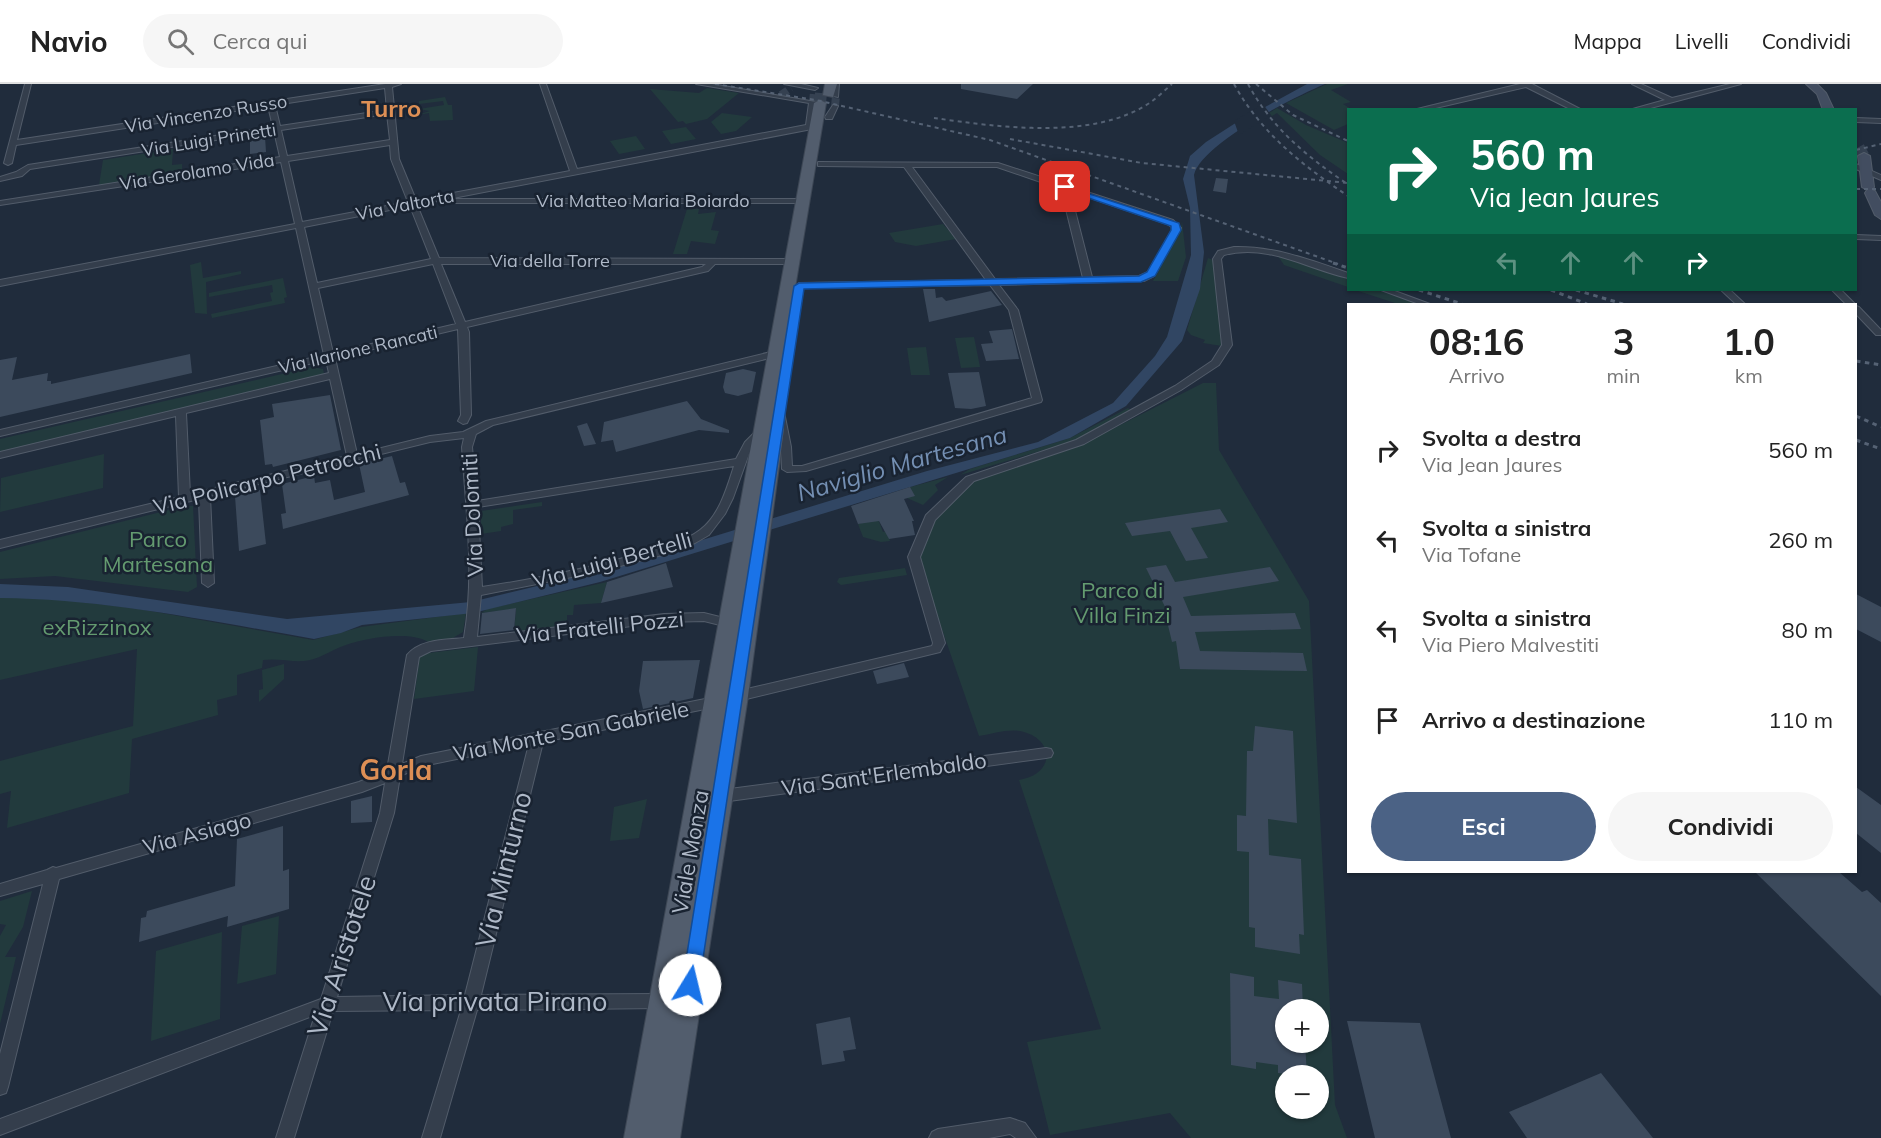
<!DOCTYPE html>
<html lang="it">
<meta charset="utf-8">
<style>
body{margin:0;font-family:Mulish,sans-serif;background:#f6f6f6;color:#222;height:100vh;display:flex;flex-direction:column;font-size:22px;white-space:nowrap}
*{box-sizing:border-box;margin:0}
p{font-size:20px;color:#767676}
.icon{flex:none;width:33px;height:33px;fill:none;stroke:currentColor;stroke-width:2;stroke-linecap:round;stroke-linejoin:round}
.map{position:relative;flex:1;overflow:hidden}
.details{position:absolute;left:1347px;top:219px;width:510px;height:570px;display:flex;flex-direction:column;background:#fff;border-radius:0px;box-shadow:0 2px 4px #0004}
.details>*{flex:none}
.banner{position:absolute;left:1347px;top:24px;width:510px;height:183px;border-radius:0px;box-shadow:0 2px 4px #0004;background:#0b6e4f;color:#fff;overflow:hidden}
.buttons{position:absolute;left:1275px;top:915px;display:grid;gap:12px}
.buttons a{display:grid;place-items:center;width:54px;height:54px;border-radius:50%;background:#fff;box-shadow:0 2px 4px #0004;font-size:30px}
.pin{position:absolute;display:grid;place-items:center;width:51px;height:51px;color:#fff;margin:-26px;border-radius:12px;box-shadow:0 3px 9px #0006}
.me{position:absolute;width:66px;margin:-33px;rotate:9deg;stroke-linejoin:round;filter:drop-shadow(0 0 4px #0008)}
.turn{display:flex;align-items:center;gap:21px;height:126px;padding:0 24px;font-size:27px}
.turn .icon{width:78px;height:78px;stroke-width:2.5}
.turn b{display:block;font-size:42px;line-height:51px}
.lanes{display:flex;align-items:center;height:57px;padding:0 24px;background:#0003;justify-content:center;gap:30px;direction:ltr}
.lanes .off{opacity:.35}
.eta{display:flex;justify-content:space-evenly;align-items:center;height:102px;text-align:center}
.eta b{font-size:36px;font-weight:700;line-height:42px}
.button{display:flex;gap:12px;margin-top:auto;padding:12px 24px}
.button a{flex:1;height:69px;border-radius:36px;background:#4b6285;color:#fff;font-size:24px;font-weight:700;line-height:69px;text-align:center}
.button a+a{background:#f6f6f6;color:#222}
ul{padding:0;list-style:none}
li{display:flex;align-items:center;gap:18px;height:90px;padding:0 24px}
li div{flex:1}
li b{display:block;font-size:22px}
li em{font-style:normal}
header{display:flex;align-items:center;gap:36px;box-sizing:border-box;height:84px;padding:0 30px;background:#fff;border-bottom:2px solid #e0e0e0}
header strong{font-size:28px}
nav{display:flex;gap:33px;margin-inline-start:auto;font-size:21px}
.search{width:420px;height:54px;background:#f6f6f6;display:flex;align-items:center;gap:15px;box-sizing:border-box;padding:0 21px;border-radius:33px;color:#767676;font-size:22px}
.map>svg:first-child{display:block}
.green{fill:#223a3d;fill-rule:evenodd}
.water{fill:#314663}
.pier{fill:#202c3c}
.building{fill:#3c4a5c}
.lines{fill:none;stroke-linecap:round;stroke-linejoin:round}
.street-tunnel{stroke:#354151;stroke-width:8;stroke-dasharray:8 4;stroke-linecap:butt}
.secondary-tunnel{stroke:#354151;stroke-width:11;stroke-dasharray:11 6;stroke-linecap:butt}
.primary-tunnel{stroke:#354151;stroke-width:12;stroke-dasharray:12 6;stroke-linecap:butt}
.street-casing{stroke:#525c6a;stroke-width:2}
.secondary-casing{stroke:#525c6a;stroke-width:2}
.primary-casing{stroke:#3d4755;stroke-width:2}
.street{fill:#343e4c;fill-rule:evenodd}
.secondary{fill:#424d60;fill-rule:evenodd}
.primary{fill:#525d6d;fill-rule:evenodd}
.rail-far1{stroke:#556274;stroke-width:2;stroke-dasharray:4 4;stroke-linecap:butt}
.rail{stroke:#556274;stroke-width:3;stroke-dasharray:4.5 4.5;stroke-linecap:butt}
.route{fill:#1a73e8;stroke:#114b97;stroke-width:1.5}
.labels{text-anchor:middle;stroke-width:5;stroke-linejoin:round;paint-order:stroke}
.far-street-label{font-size:18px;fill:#afb9c8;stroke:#192331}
.street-label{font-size:22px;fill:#afb9c8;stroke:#192331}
.park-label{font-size:22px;fill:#649b70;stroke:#192331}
.far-district-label{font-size:24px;font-weight:bold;fill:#dd8f55;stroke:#192331}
.water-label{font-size:24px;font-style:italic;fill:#748fb3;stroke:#192331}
.near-street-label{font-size:27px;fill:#afb9c8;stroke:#192331}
.district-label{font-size:28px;font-weight:bold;fill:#dd8f55;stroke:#192331}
</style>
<header>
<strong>Navio</strong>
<div class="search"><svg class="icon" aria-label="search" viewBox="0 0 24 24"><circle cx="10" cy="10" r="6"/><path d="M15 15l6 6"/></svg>Cerca qui</div>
<nav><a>Mappa</a><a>Livelli</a><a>Condividi</a></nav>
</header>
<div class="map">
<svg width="1881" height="1054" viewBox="0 0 1881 1054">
<rect width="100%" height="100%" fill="#202c3c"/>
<path class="green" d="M1327,0H1348L1331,6L1351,18L1343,20L1351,25L1348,26V40L1334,46L1286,19Z
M707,4L739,9L707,35L686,40L683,37L678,38L650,5L699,9Z
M445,13L448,21H452L453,36L430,37L429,29L417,31L430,27L419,25L444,21L443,17L419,20V17Z
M1277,24L1306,41L1348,59V90L1320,71L1277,29L1272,32L1269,29Z
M722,29L752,33L736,47L721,50L711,38Z
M686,43L696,55L671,60L662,47Z
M636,52L645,65L619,70L610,57Z
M173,65L172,81L182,80V88L99,101L103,76Z
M687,125H699L698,130L716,128L711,146L719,147L715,160L691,157L687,170H673Z
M1182,137L1186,173L1178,197H1153L1181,146Z
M943,140L956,155L916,162L895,158L889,149Z
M1278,172L1348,195V203L1284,181Z
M1208,174L1213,176L1222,262L1203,259L1205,256L1191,251L1187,246Z
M201,178L203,194L241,187V190L206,198L207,230L195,229L190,181Z
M283,194L287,213L284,214L285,219L212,234L211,230L272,217L270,209L273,208L272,201L209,213V209Z
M1355,206H1377L1419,220H1398Z
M974,253L980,283L961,284L955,254Z
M926,263L930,291H911L907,264Z
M312,283L323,285L324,290L0,368V355Z
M1203,299H1216L1219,366L1309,517L1335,1021L1347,1054H1191L1170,1029L1050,1051L1027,958L1101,945L1019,696C1056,690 1055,654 1020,647C1007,645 992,650 979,652L919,479L918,472L930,440L976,396L1075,364ZM1286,926H1318V958H1286ZM1286,992H1318V1024H1286Z
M1128,324L1130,326L1077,356L960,391L970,385L1070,354Z
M104,370L103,404L0,428L1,394Z
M948,393L935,401L938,406L923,421L907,414L910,403Z
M542,418V422L513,426V440L501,443V447L481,450V427Z
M185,422H193L197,503L188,508L55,492L0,495V468Z
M878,435L883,448L886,447L890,457L881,458L863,453L858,440Z
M905,484L907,491L841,501L837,498L839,494Z
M607,498L601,519L574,521L573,531H567V541L514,548L516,525L481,529L487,525Z
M0,513H42L139,525L313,556L361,543L466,529L463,548L451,555L428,558C411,546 362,554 343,562C330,567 317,576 304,577C291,578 277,574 263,576L262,584L237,591V611L217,616L218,631L132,655L129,709L7,744L11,707L0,710V677L133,642L137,565L0,596Z
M478,563L474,607L414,615L420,570Z
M284,580V595L259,618V606L263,605L262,586Z
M647,715L639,754L610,757L614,723Z
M32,807L23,843L5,873H16L0,940V852L6,841L0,840V817Z
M279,832L276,890L237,900L242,842Z
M222,848L220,935L151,957L156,867Z"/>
<path class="water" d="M1307,0H1325C1294,13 1201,60 1194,91L1204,168L1200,205L1182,257L1126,322L1070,354L600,498L473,529L362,541L341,549L314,555C210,537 106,515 0,514V500L68,503L287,535L471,518L604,486L927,387L1038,358L1113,319L1155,272L1167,253L1191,171L1190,124L1183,95L1190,72L1206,58L1234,40Z"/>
<path class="pier" d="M1263,20L1271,31L1239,51L1234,37Z"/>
<path class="building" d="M961,0H1033L1017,15L961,5Z
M265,53L266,68L250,70V56Z
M1216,94L1228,95L1226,109L1213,107Z
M923,205H935L936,214L942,213L946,217L991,207L1002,221L929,238Z
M1012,245L1019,275L986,277L981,260L993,259L989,247Z
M190,270L192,289L0,333V276L17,273L12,296L48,289L47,297H51V300Z
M743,285L756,288L752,308L738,312L725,309L723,303L726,289Z
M979,288L986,322L971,325L955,324L948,289Z
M330,311L341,366L273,383L272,380L265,381L260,336L274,333L272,320Z
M687,317L701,335L729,346V349L699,346L616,368L613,356L601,358L604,338Z
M587,339L596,360L584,362L577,342Z
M392,372L400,399L405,398L409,411L283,445L281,430L286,429L282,400L314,392L315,399L330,396L334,416L365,408L359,380Z
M910,403L915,412L904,415L914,437H912L915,451L889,455L879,437L858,440L851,422Z
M260,406L266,460L239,467L235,412Z
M1220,425L1228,438L1191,444L1208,474L1186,477L1170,447L1132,452L1125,439Z
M666,479L673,503L601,519L607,498Z
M1166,481L1175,498L1270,483L1279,497L1183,513L1191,532L1295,529L1301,545L1195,548L1200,567L1303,569L1307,587L1180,585L1176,557L1172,558L1166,533H1170L1146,484Z
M1856,510L1881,523V558L1856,545Z
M516,524L514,546L480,550L482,529Z
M700,576L693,614L643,625L639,607L643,577Z
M904,579L909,593L877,600L873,587Z
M1255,642L1293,647L1297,739L1268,735L1269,771L1301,775L1304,851L1299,850L1300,870L1255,863V844L1249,843V768L1237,767V731L1246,732L1247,667H1253Z
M1856,703L1881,721V769L1856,749Z
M372,712V738L351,739V717Z
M283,742V787L289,785V825L227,843L228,832L139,858L141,834L146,833L147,827L235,802L237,755Z
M1755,788H1839L1862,808L1867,806L1881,819V912Z
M1230,889L1254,893V912L1279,915L1278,896L1302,900L1303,926H1286V958H1305L1307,992L1278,989V981L1256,978V985L1231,981Z
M850,933L856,965L843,967L845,977L822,981L816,940Z
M1347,937L1420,939L1451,1054H1375Z
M1601,989L1653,1054H1527L1509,1028Z"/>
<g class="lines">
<path class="street-tunnel" d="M781,11L791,4
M813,18L814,8
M835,22L836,12"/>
<path class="secondary-tunnel" d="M1859,63L1864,72"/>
<path class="primary-tunnel" d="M820,19L821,9"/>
<defs>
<path id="street" d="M25,0H31L17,56L385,0H401L392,3L399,75L416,116L570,87L540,0H546L577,85L806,41L809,19L696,0H712L816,18L812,45L417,121L439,174L790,175L793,176V180H715L708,187L467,243L469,248L471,331L467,339L463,340L458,337L461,331L458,245L335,274L357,370L430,352L463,348L486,337L775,267L780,270L778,272L493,341L476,350L472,363L477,417L736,375L745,358L759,344H767L768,346L750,367L733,414L725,430L709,451L695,459L670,469L597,488L481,511L477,553L664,530L704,529L732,536L734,539L732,542L728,543L704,537L664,538L431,567L419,573L402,680L421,672L715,613L720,615L721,618L720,621L715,623L543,658L481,911L663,910L669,912L671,917L669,922L663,924L477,926L440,1054H422L461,926L333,927L294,1054H276L315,931L0,1051V1035L321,915L380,729L385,699L362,708L59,795L8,1003L6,1009L0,1011V970L43,800L0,812V800L47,786L53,783L56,784L359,698L387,686L407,571C420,555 446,556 464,554C475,490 466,427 462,363L464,354L430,358L210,412L214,499L208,503L202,499L199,415L0,464V456L179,413L176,332L0,374V368L329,289L326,276L0,352V346L324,271L296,144L0,202V196L295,140L281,78L0,121V117L280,73L274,47L30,85L22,92L0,97V93L16,88L28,81L273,43L268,22L16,61L12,79L8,81L4,79ZM385,4L387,26L280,42L275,21ZM387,30L390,56L287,72L281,46ZM390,61L391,75L408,118L302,138L288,77ZM410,122L431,175L317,199L304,143ZM433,180L456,240L333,269L318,204ZM441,180H706L702,183L465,238ZM330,295L347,372L190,410L186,329ZM734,382C727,404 719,432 700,446C684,458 663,463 644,468C591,484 536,495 482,503L478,423ZM529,660L465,911L337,913L394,729L400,692L423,682Z
M784,0H801L818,4L815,6Z
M833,0H839L838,13L833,12Z
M1520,0H1532L1582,26H1572L1526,3L1427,26H1413Z
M1632,0H1641L1672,14L1730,0H1741L1643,26H1629L1665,16Z
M833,21L838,22L832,35H826L825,33Z
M1856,34L1881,35V39L1856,38Z
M818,78L998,79L1173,136L1181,144L1154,192L1144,197L999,201L1018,226L1042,316L1041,318L806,387L787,388L782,385L781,363L774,328L775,326H783L784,328L791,363L792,382H802L1032,314L1009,226L990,201L796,204L795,202L799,199L986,196L904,83L821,82H818ZM912,83H997L1061,105L1083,194L995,195ZM1070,107L1167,140L1173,144L1148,188L1139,192L1092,193Z
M1856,80L1881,91V96L1856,85Z
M450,115H802L806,117L802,119H453L449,117Z
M1856,151L1881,152V156L1856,155Z
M1234,163C1274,162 1311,176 1348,189V194C1307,185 1268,159 1224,171L1221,175L1232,261L1219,281L1181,306L1084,360L974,397L935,436L920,473L945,559L940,568L738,617L733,615L732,612L733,609L738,607L932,562L933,559L908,473L926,431L966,393L1076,356L1175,302L1212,277L1222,261L1213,175L1218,167Z
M1381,206H1392L1430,220H1419Z
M1721,206H1730L1745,220H1736Z
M1832,206H1841L1855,220H1846Z
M1856,222L1859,223L1881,246V251H1876L1856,230Z
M1046,664L1051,665L1053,669L1051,673L1046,674L722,718L717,716L715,712L717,708L722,706Z
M1010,1034L1025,1039L1036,1054H1016L1010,1050L989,1054H929L932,1048L938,1045Z"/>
<path id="secondary" d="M1806,0H1817L1826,9L1834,26H1823L1817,10Z
M1864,69L1870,72L1874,103L1872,106L1875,107L1881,118V135L1875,131L1865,109L1867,106L1862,103L1858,72Z"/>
<path id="primary" d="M825,0H837L833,13L823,11Z
M820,16L826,19L772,341H782L784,345L748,612L680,1054H652L740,531L652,1054H624L814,19Z"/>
</defs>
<use href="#street" class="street-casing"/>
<use href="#secondary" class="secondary-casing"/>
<use href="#primary" class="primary-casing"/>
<use href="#street" class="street"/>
<use href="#secondary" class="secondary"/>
<use href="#primary" class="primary"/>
<path class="rail-far1" d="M715,0L816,16L990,56L1338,180
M1234,0C1261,49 1302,81 1348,112
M1248,0C1271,43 1306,72 1346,99
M1256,0L1293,31L1348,57
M934,34C998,43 1094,57 1151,18C1158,13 1165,6 1172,0
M1010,55L1142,79L1348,99
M1856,66L1881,60
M1856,105H1881"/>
<path class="rail" d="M1333,179L1348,184
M1419,206L1462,220
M1551,206L1587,220
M1576,206L1623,220
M1856,277L1881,281
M1856,332L1881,343
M1856,356L1881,365"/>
</g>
<path class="route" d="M1062,101L1179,139L1181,146L1155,192L1141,198L804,205L699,901L697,907L690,909L684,907L682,901L794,202L799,199L1139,192L1147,188L1171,146V142L1062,105Z"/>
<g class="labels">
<g class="far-street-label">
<text transform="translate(206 30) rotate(-9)" y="6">Via Vincenzo Russo</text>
<text transform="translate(209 56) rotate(-9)" y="6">Via Luigi Prinetti</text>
<text transform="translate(197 88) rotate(-9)" y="6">Via Gerolamo Vida</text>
<text x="643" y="123">Via Matteo Maria Boiardo</text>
<text transform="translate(405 121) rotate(-11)" y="6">Via Valtorta</text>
<text x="550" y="183">Via della Torre</text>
<text transform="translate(358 266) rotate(-13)" y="6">Via Ilarione Rancati</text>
</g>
<g class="street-label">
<text transform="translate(267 395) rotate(-14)" y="8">Via Policarpo Petrocchi</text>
<text transform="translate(472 431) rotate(-93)" y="8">Via Dolomiti</text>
<text transform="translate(612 476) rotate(-15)" y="8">Via Luigi Bertelli</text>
<text transform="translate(600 543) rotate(-6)" y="8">Via Fratelli Pozzi</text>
<text transform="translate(571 647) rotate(-11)" y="8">Via Monte San Gabriele</text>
<text transform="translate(884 690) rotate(-8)" y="8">Via Sant'Erlembaldo</text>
<text transform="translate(197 749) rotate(-15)" y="8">Via Asiago</text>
<text transform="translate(690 768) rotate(-80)" y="8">Viale Monza</text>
</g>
<g class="park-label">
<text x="158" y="463">Parco<tspan x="158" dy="25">Martesana</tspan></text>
<text x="1122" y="514">Parco di<tspan x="1122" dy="25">Villa Finzi</tspan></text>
<text x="97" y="551">exRizzinox</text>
</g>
<g class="far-district-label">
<text x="391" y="33">Turro</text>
</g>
<g class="water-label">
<text transform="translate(902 380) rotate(-16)" y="8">Naviglio Martesana</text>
</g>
<g class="near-street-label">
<text transform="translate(504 786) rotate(-76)" y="9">Via Minturno</text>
<text transform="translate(342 872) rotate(-72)" y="9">Via Aristotele</text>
<text x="495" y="927">Via privata Pirano</text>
</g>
<g class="district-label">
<text x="396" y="696">Gorla</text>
</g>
</g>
</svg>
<div class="buttons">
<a>+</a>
<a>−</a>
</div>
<div class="pin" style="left:1065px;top:103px;background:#d93025"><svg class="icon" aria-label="arrive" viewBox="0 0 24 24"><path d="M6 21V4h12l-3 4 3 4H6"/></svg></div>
<svg class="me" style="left:690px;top:901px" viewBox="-20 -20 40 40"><circle r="19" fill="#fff"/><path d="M0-13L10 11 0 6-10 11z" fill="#1a73e8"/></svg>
<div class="banner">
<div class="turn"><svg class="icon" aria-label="right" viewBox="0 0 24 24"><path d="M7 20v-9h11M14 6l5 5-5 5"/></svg><div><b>560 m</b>Via Jean Jaures</div></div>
<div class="lanes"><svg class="icon off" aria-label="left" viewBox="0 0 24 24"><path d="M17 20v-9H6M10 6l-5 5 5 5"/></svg><svg class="icon off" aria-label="ahead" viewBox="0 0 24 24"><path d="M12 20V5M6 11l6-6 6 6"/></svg><svg class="icon off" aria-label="ahead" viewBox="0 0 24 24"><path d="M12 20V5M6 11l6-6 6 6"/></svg><svg class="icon" aria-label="right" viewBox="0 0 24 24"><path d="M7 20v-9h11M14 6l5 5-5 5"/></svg></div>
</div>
<section class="details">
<div class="eta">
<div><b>08:16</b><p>Arrivo</p></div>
<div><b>3</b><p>min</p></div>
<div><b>1.0</b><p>km</p></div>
</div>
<ul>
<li><svg class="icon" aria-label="right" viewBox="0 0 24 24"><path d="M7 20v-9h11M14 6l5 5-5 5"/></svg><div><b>Svolta a destra</b><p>Via Jean Jaures</p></div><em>560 m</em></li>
<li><svg class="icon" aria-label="left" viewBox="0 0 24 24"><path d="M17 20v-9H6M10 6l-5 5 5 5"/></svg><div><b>Svolta a sinistra</b><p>Via Tofane</p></div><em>260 m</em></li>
<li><svg class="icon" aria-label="left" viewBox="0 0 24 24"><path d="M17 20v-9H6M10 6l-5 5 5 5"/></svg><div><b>Svolta a sinistra</b><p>Via Piero Malvestiti</p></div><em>80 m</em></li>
<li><svg class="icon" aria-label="arrive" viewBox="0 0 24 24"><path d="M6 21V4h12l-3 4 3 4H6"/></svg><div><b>Arrivo a destinazione</b></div><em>110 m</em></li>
</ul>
<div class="button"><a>Esci</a><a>Condividi</a></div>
</section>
</div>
